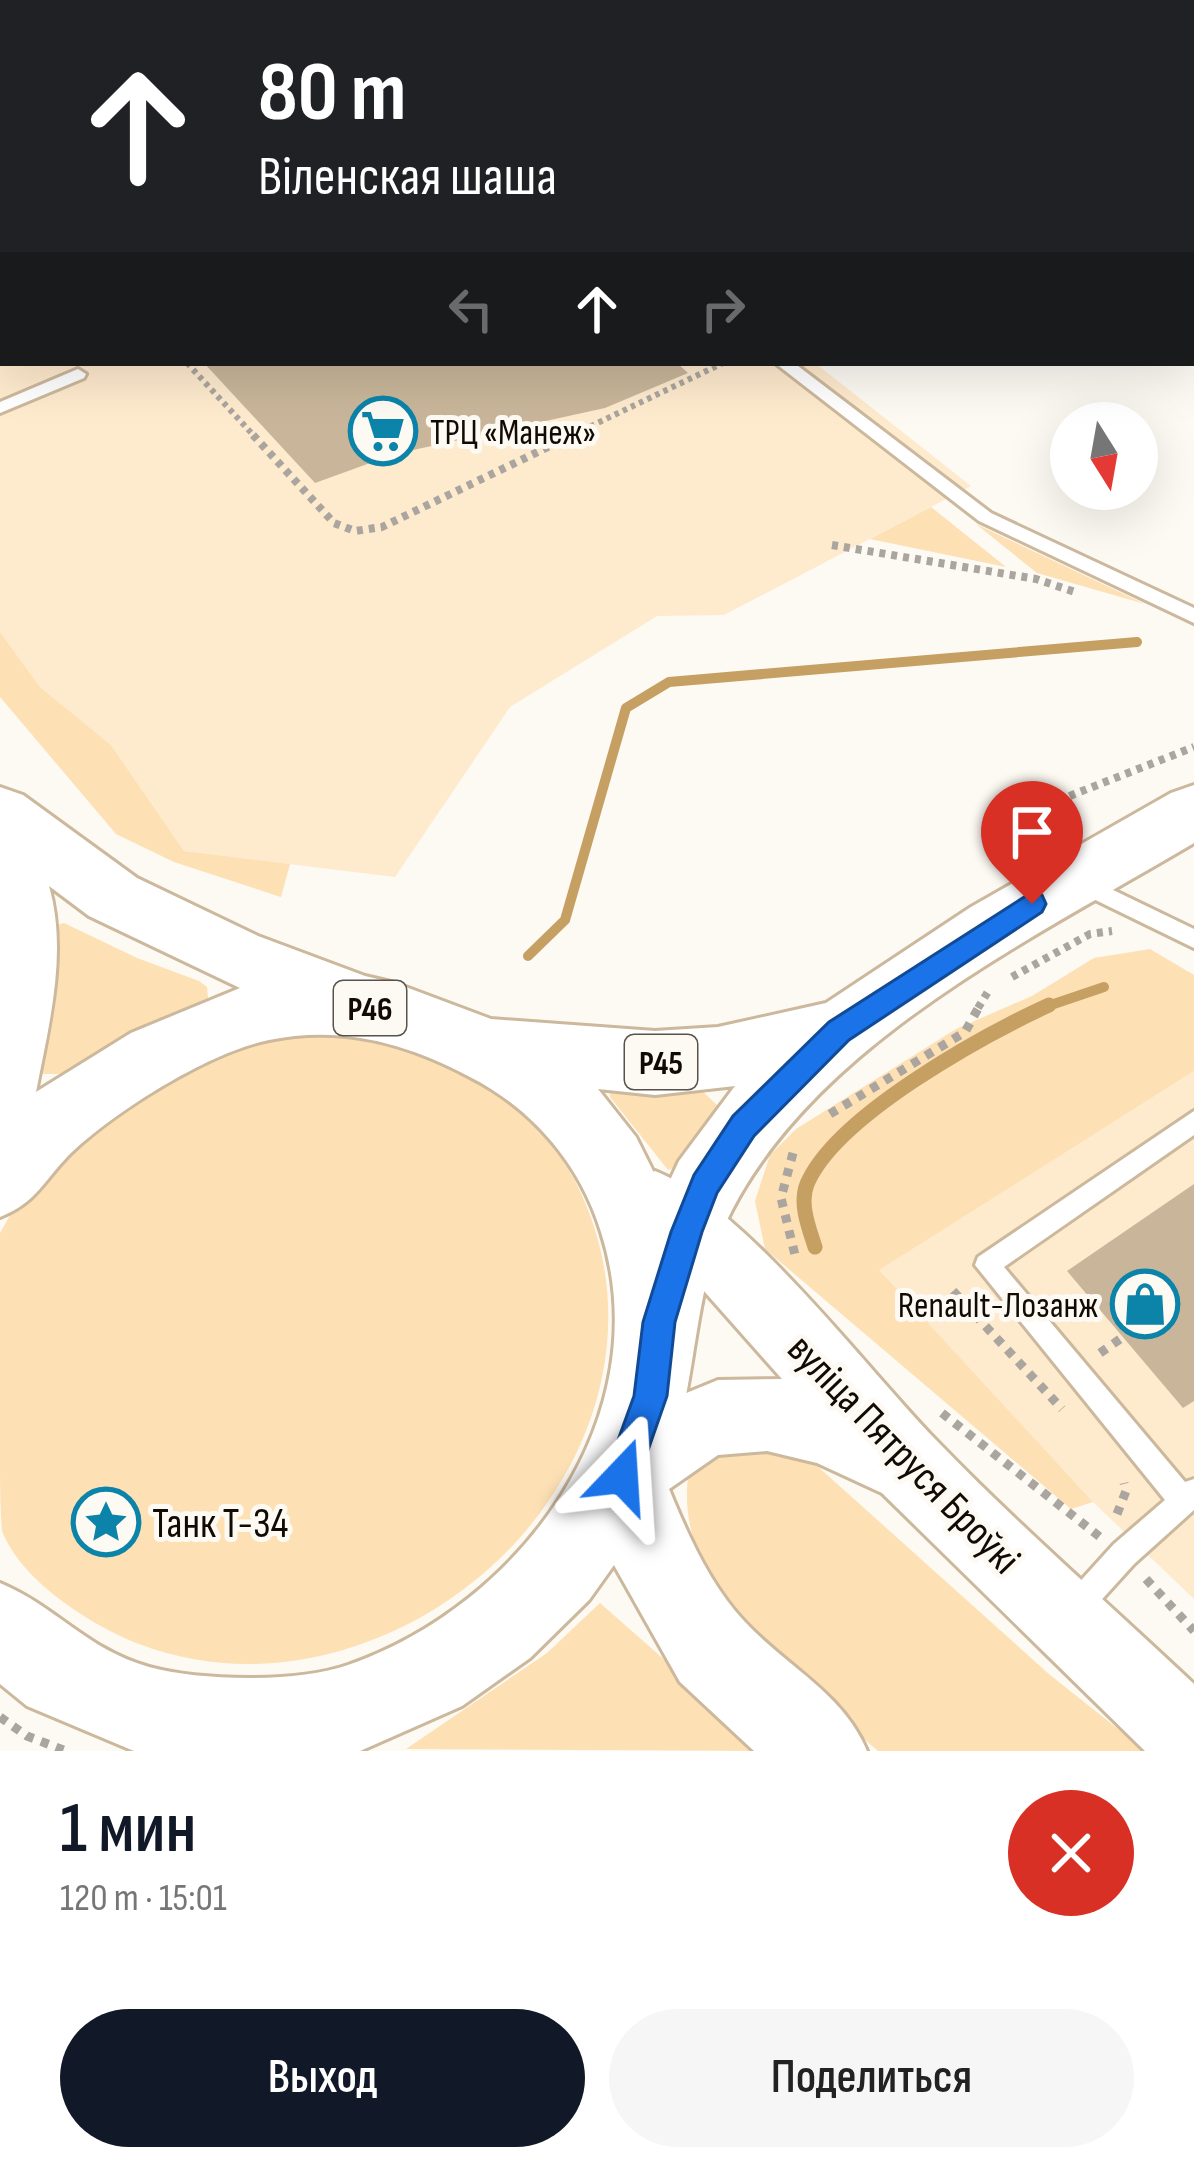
<!DOCTYPE html>
<html lang="ru">
<meta charset="utf-8">
<style>
body{margin:0;font-family:"Sofia Sans Condensed",sans-serif;background:#f6f6f6;color:#222;height:100vh;display:flex;flex-direction:column;font-size:45px;white-space:nowrap}
*{box-sizing:border-box;margin:0}
p{font-size:39px;color:#767676}
.icon{flex:none;width:66px;height:66px;fill:none;stroke:currentColor;stroke-width:2;stroke-linecap:round;stroke-linejoin:round}
.map{position:relative;height:1751px;overflow:hidden}
.side{display:flex;flex-direction:column;background:#fff;flex:1}
.side>*{flex:none}
.banner{position:absolute;left:0px;top:0px;width:1194px;height:366px;box-shadow:0 12px 48px #0002;background:#202124;color:#fff;overflow:hidden}
.needle{width:78px;rotate:169deg}
.tools{position:absolute;left:1050px;top:402px;display:grid;gap:24px}
.tools a{display:grid;place-items:center;width:108px;height:108px;border-radius:50%;background:#fff;box-shadow:0 12px 48px #0002;font-size:60px}
.pin{position:absolute;display:grid;place-items:center;width:102px;height:102px;color:#fff;margin:-123px -51px;border-radius:50% 50% 50% 0;rotate:-45deg;box-shadow:0 0 12px #0007}
.pin .icon{rotate:45deg}
.me{position:absolute;width:132px;margin:-66px;rotate:20deg;stroke-linejoin:round;filter:drop-shadow(0 0 9px #0008)}
.turn{display:flex;align-items:center;gap:42px;height:252px;padding:0 60px;font-size:54px}
.turn .icon{width:156px;height:156px;stroke-width:2.5}
.turn b{display:block;font-size:84px;line-height:102px}
.lanes{display:flex;align-items:center;height:114px;padding:0 60px;background:#0003;justify-content:center;gap:60px;direction:ltr}
.lanes .off{opacity:.35}
.round{display:grid;place-items:center;flex:none;width:126px;height:126px;border-radius:63px;background:#f6f6f6}
.summary{display:flex;align-items:center;justify-content:space-between;height:204px;padding:0 60px}
h1{font-size:72px;font-weight:600;line-height:90px;color:#111827}
.button{display:flex;gap:24px;margin-top:auto;padding:24px 60px}
.button a{flex:1;height:138px;border-radius:72px;background:#111827;color:#fff;font-size:48px;font-weight:600;line-height:138px;text-align:center}
.button a+a{background:#f6f6f6;color:#222}
.map>svg:first-child{display:block}
.built{fill:#feeacd}
.green{fill:#fde0b4}
.lines{fill:none;stroke-linecap:round;stroke-linejoin:round}
.stream-far1{stroke:#c69f63;stroke-width:10}
.stream{stroke:#c69f63;stroke-width:15}
.building{fill:#c9b69a}
.service-casing{stroke:#ccb89c;stroke-width:6}
.secondary-casing{stroke:#ccb89c;stroke-width:6}
.primary-casing{stroke:#ccb89c;stroke-width:6}
.path-far2{stroke:#aaa59f;stroke-width:6;stroke-dasharray:4.5 4.5;stroke-linecap:butt}
.path-far1{stroke:#aaa59f;stroke-width:8;stroke-dasharray:6 6;stroke-linecap:butt}
.path{stroke:#aaa59f;stroke-width:9;stroke-dasharray:8 8;stroke-linecap:butt}
.service{fill:#fff;fill-rule:evenodd}
.secondary{fill:#fff;fill-rule:evenodd}
.primary{fill:#fff;fill-rule:evenodd}
.route{fill:#1a73e8;stroke:#114b97;stroke-width:3}
.labels{text-anchor:middle;stroke-width:10;stroke-linejoin:round;paint-order:stroke}
.shield{fill:#fdf9f3;stroke:#58524b;stroke-width:3}
.shield-label{font-size:33px;font-weight:bold;fill:#110b03}
.poi-label{font-size:36px;fill:#110b03;stroke:#fdf9f3;text-anchor:start}
.near-street-label{font-size:42px;fill:#110b03;stroke:#fdf9f3}
.near-poi-label{font-size:42px;fill:#110b03;stroke:#fdf9f3;text-anchor:start}
</style>
<div class="map">
<svg width="1194" height="1751" viewBox="0 0 1194 1751">
<rect width="100%" height="100%" fill="#fdf9f3"/>
<path class="built" d="M0,0L98,3H3V363H815L971,486L724,615L657,616L510,707L395,877L184,851L111,745L40,687L0,632Z
M1194,1071V1599L1093,1502L878,1270Z"/>
<path class="green" d="M931,507L1006,567L870,539Z
M976,524L1145,604L1037,573Z
M0,632L40,687L111,745L184,851L290,864L281,897L174,862L116,834L0,697Z
M64,923L137,958L199,981L207,987L208,998L62,1074H43L39,1066L54,926Z
M1150,949L1194,975V1071L879,1270L1093,1502L1071,1509L765,1249L755,1201L770,1155L796,1129L956,1029L1032,996L1094,958Z
M330,1035C366,1039 402,1043 436,1056C495,1079 546,1126 575,1181C674,1374 539,1593 343,1650C276,1670 205,1669 139,1644C91,1625 22,1582 2,1531C0,1509 0,1474 0,1450C0,1378 0,1305 0,1233L24,1191L64,1143L217,1050L274,1038Z
M610,1088H699L720,1108L680,1166L668,1170L610,1097Z
M739,1441L805,1455L1050,1675L1146,1751H878C798,1682 665,1587 690,1465Z
M600,1603L768,1751L406,1749L547,1653Z"/>
<g class="lines">
<path class="stream-far1" d="M528,956L565,920L626,708L669,682L1137,642
M1042,1008L1104,987"/>
<path class="stream" d="M815,1247C809,1228 799,1204 807,1184C836,1116 982,1036 1049,1005"/>
</g>
<path class="building" d="M204,363H677L688,373L605,408L395,454L315,483Z
M1194,1184V1401L1183,1408L1067,1271Z"/>
<g class="lines">
<defs>
<path id="service" d="M0,0H17L3,3L0,8Z
M19,0H41L44,3H22Z
M775,363H794L991,513L1194,608V623L979,521Z
M78,369L86,374L84,378L0,413V402Z
M1082,875L1194,929V948L1075,890L1071,884L1075,878Z
M1194,1111V1135L1004,1267L1185,1482L1194,1479V1510L1134,1564L1085,1618L1075,1622L1065,1618L1061,1608L1065,1598L1114,1544L1165,1500L975,1265L978,1257Z"/>
<path id="secondary" d="M655,1171C744,1206 865,1367 936,1440C1018,1525 1108,1603 1194,1684V1751H1145L882,1493L817,1463L767,1451L718,1455L649,1503L622,1514L595,1503L584,1476L595,1449L667,1401L718,1380L782,1379L704,1291L631,1226L621,1203L631,1180Z"/>
<path id="primary" d="M1194,785V843C1036,937 821,1039 732,1210C689,1292 700,1389 663,1474C683,1524 707,1582 745,1622C787,1667 843,1693 867,1751H754L680,1682L614,1565L589,1600L530,1658L462,1706L360,1751H134L27,1706L0,1684V1583C57,1607 86,1649 149,1667C201,1681 297,1683 348,1665C521,1605 660,1416 601,1232C580,1164 533,1109 470,1077C406,1043 341,1025 269,1040C209,1052 117,1110 72,1152C44,1179 38,1202 0,1217V787L23,795L137,878L258,936L365,976L395,983L491,1019L655,1031L718,1027L826,1003L971,907L1171,793ZM49,886L89,916L240,988L131,1033L36,1092C49,1025 68,952 49,886ZM735,1086L679,1161L664,1193L636,1137L598,1089L655,1095Z"/>
</defs>
<use href="#service" class="service-casing"/>
<use href="#secondary" class="secondary-casing"/>
<use href="#primary" class="primary-casing"/>
<path class="path-far2" d="M187,363L256,438
M566,438L723,363"/>
<path class="path-far1" d="M253,435L334,523L355,531L382,527L573,435
M832,545L1036,579L1078,593
M1040,814L1068,834
M1016,823L1072,795L1194,747
M1012,977L1090,934L1112,931
M978,1008L989,990"/>
<path class="path" d="M830,1114L965,1032L980,1005
M793,1153L781,1198L795,1255
M953,1291L1062,1409
M1100,1353L1123,1337
M942,1413L1100,1537
M1117,1514L1126,1491L1124,1483
M1146,1579L1194,1631
M0,1717L27,1736L66,1751"/>
<use href="#service" class="service"/>
<use href="#secondary" class="secondary"/>
<use href="#primary" class="primary"/>
</g>
<path class="route" d="M1032,892L1042,895L1046,904L1042,912L849,1040L754,1136L717,1193L702,1232L675,1322L667,1396L639,1476L634,1488L622,1493L610,1488L605,1476L634,1396L643,1322L671,1232L694,1175L733,1116L829,1022Z"/>
<defs>
<symbol id="supermarket-ring" viewBox="-11 -11 22 22"><circle r="9.5" fill="#fdf9f3" stroke="#0c83a9" stroke-width="1.5"/><path d="M-6-5.5h2.5l.6 2H6L4.5 2H-2.5L-4.4-4H-6ZM-1.5 3.2a1.3 1.3 0 1 0 .1 0ZM3 3.2a1.3 1.3 0 1 0 .1 0Z" fill="#0c83a9"/></symbol>
<symbol id="shop-ring" viewBox="-11 -11 22 22"><circle r="9.5" fill="#fdf9f3" stroke="#0c83a9" stroke-width="1.5"/><path d="M-5-2.5h2.3a2.7 3.5 0 0 1 5.4 0H5L5.5 6h-11ZM-1.5-2.5h3a1.5 2.3 0 0 0-3 0Z" fill="#0c83a9"/></symbol>
<symbol id="sight-ring" viewBox="-11 -11 22 22"><circle r="9.5" fill="#fdf9f3" stroke="#0c83a9" stroke-width="1.5"/><path d="M0-6L1.8-2.2L6-1.7L2.9 1.2L3.7 5.4L0 3.3L-3.7 5.4L-2.9 1.2L-6-1.7L-1.8-2.2Z" fill="#0c83a9"/></symbol>
</defs>
<g fill-rule="evenodd">
<use href="#supermarket-ring" x="345" y="393" width="76" height="76"/>
<use href="#shop-ring" x="1107" y="1266" width="76" height="76"/>
<use href="#sight-ring" x="68" y="1484" width="76" height="76"/>
</g>
<g class="labels">
<g class="shield">
<rect x="334" y="981" width="72" height="54" rx="9"/>
<rect x="625" y="1035" width="72" height="54" rx="9"/>
</g>
<g class="shield-label">
<text x="370" y="1020">Р46</text>
<text x="661" y="1074">Р45</text>
</g>
<g class="poi-label">
<text x="430" y="444">ТРЦ «Манеж»</text>
<text x="1098" y="1317" text-anchor="end">Renault-Лозанж</text>
</g>
<g class="near-street-label">
<text transform="translate(905 1453) rotate(46)" y="15">вуліца Пятруся Броўкі</text>
</g>
<g class="near-poi-label">
<text x="152" y="1537">Танк Т-34</text>
</g>
</g>
</svg>
<div class="tools">
<a><svg class="needle" viewBox="-14 -14 28 28"><path d="M0-13l5 13h-10z" fill="#e53935"/><path d="M0 13l5-13h-10z" fill="#767676"/></svg></a>
</div>
<div class="pin" style="left:1032px;top:904px;background:#d93025"><svg class="icon" aria-label="arrive" viewBox="0 0 24 24"><path d="M6 21V4h12l-3 4 3 4H6"/></svg></div>
<svg class="me" style="left:622px;top:1476px" viewBox="-20 -20 40 40"><path d="M0-17L14 15 0 8-14 15z" fill="#1a73e8" stroke="#fff" stroke-width="4"/></svg>
<div class="banner">
<div class="turn"><svg class="icon" aria-label="ahead" viewBox="0 0 24 24"><path d="M12 20V5M6 11l6-6 6 6"/></svg><div><b>80 m</b>Віленская шаша</div></div>
<div class="lanes"><svg class="icon off" aria-label="left" viewBox="0 0 24 24"><path d="M17 20v-9H6M10 6l-5 5 5 5"/></svg><svg class="icon" aria-label="ahead" viewBox="0 0 24 24"><path d="M12 20V5M6 11l6-6 6 6"/></svg><svg class="icon off" aria-label="right" viewBox="0 0 24 24"><path d="M7 20v-9h11M14 6l5 5-5 5"/></svg></div>
</div>
</div>
<section class="side">
<div class="summary"><div><h1>1 мин</h1><p>120 m · 15:01</p></div><a class="round" style="background:#d93025;color:#fff"><svg class="icon" aria-label="close" viewBox="0 0 24 24"><path d="M6 6l12 12M18 6L6 18"/></svg></a></div>
<div class="button"><a>Выход</a><a>Поделиться</a></div>
</section>
